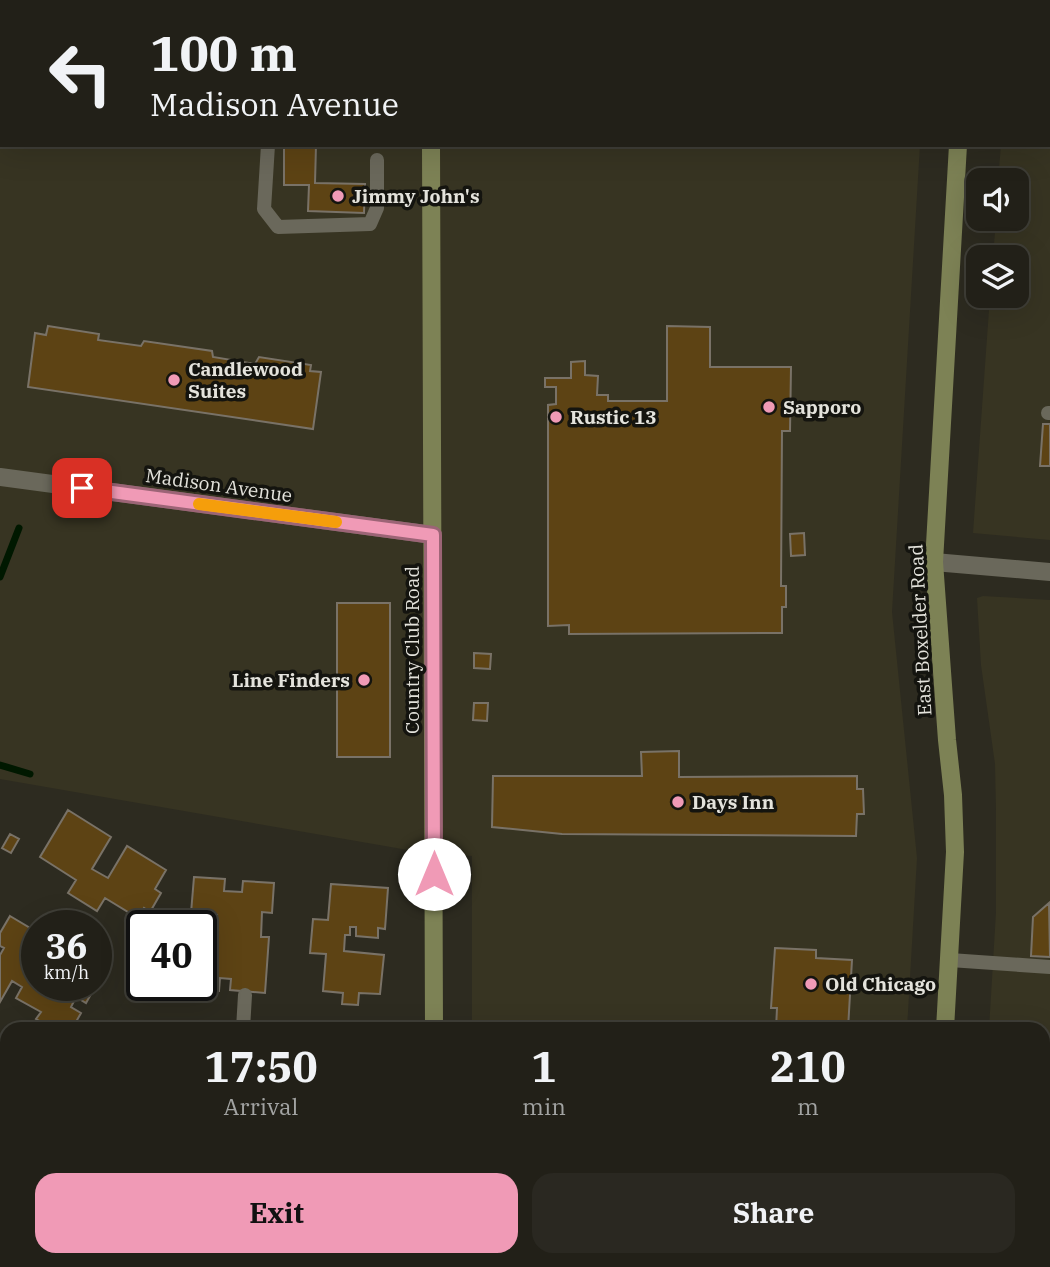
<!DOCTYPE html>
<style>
body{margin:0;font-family:"IBM Plex Serif",serif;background:#2a2821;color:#f1f3f6;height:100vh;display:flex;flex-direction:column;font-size:26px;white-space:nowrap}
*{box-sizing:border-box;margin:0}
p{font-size:23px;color:#a2a3a2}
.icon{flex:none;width:38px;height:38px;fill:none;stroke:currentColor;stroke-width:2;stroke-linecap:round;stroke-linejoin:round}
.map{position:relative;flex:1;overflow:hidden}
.panel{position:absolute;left:0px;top:1022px;width:1050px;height:245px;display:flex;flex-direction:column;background:#222018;border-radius:21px 21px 0 0;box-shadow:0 7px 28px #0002,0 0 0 2px #3f3e37}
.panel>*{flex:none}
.top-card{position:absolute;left:0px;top:0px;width:1050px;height:147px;box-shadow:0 7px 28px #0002,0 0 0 2px #3f3e37;background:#222018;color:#f1f3f6;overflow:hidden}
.controls{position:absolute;left:966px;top:168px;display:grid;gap:14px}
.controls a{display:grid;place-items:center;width:63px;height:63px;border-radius:14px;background:#222018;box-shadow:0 7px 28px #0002,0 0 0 2px #3f3e37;font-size:35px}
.speed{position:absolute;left:21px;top:910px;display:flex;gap:14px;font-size:35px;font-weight:700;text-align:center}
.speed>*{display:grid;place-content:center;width:91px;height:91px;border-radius:50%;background:#222018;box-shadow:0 7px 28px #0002,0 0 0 2px #3f3e37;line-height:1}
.speed small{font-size:18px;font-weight:400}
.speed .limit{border:4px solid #111;border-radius:10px;background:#fff;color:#111}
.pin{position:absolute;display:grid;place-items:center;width:60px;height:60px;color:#fff;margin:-30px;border-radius:14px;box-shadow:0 4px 10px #0006}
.me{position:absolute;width:77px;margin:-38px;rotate:0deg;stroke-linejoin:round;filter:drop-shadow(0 0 5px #0008)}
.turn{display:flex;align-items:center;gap:24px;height:147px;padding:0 35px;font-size:32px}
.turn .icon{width:91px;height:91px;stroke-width:2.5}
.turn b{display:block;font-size:49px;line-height:60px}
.eta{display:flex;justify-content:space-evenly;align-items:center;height:119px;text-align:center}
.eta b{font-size:42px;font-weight:700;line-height:49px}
.button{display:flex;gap:14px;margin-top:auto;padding:14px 35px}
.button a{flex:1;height:80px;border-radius:21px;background:#f09ab6;color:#111;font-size:28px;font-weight:700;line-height:80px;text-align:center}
.button a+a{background:#2a2821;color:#f1f3f6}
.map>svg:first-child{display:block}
.built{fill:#373422}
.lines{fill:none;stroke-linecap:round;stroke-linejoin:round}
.stream{stroke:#001800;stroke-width:7}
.building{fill:#5d4314;stroke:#797267;stroke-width:2}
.lane{stroke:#6a685b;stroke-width:14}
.street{stroke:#6a685b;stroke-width:18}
.secondary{stroke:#7d8255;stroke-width:18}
.route-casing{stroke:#9c6476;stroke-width:18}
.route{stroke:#f09ab6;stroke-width:12}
.slow{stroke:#f59e0b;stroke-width:12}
.poi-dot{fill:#f09ab6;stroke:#14140f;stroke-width:2.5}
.labels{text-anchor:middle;stroke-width:7;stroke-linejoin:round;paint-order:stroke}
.poi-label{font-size:19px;font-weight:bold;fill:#e4e3dc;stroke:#14140f;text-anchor:start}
.street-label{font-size:19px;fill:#e4e3dc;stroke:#14140f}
</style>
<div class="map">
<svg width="1050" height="1267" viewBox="0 0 1050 1267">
<rect width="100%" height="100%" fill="#2d2b20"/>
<path class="built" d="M0,0H928V2H2V145H920L892,612L917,858L907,1029H472V856L408,850L0,779Z
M1011,0H1050V540L973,533L990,296H1017V257H993L996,219H1017V180H998L1001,145H1048V2H1011Z
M983,596L1050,600V1267H974L975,1260H1043V1029H989L996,912V810L995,764L981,665L977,598Z
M472,1260H894V1267H472Z"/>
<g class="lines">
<path class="stream" d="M0,577L19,528
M0,765L30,774"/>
</g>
<path class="building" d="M492,0H597L598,2H492Z
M754,0H849V2H754Z
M1048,25H1050V66L1048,65Z
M284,145H316L315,183L365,184L364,213L308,211L309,185H284Z
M48,326L99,334L98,340L141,346L144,341L212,351L213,357L255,364L259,357L311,365L310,371L321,372L313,429L28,387L35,333L46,335Z
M667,326L710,327V367H791L790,431H782L781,586H786V607H782V633L569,634V625L548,626V405L556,404V387H545V378H571V362L585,361V375L598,376L597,395H608V401H667Z
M1043,424H1050V466H1040Z
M804,533L805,555L791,556L790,534Z
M337,603H390V757H337Z
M474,653L491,654L490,669L474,668Z
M474,703H488L487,721L473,720Z
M679,751V777L857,776V789H863L864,814H857L856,836L562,834L492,827L493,776H642L641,752Z
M68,810L111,837L92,869L108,878L127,846L166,870L155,889L161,893L150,912L144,908L138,918L105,898L97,911L68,893L76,880L40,857Z
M10,834L19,839L11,853L2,848Z
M194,877L225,879L224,891L242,892L243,881L274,883L272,913L262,912L261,937H269L265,993L230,990L231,979L220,978L219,991L191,989V985H201V954L204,925L216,926L217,915L191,913Z
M331,884L388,888L385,929L378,928V938L356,936V927H350V935H345L344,951L384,955L380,994L359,993L358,1005L342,1004L343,993L323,991L326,954L310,953L313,919L328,920Z
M1049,903L1050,957L1031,956L1033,917Z
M10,916L35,931L31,939L37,943V985H96L86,1003L76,997L71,1007L81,1013L72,1029H54L36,1019L41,1012L16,998L22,987L12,981L0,1002V955L4,948L0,946V933Z
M775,948L816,950V958L852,960L848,1029H776L777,1008H771Z
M96,968L104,972L96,985Z
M2,1100L7,1105V1164L3,1159L0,1162V1101Z
M85,1260H122L115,1267H91Z"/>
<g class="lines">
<path class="lane" d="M268,145L264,209L278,227L370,224L377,208V160
M1048,413H1050
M950,960L1050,967
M243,1029L245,995
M507,1260L512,1267
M587,1267V1260"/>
<path class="street" d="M0,477L433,535
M934,562L1050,572
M671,1260L716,1267"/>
<path class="secondary" d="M432,2V0
M967,2V0
M431,145L434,1029
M945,1029L955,852L953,795L947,740L934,562L958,145
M436,1260V1267
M930,1267L931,1260"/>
</g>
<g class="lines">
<defs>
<path id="route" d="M82,488L433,535L434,874"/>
</defs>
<use href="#route" class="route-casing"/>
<use href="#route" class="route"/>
<path class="slow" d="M199,504L336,522"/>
</g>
<g class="poi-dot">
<circle cx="338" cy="196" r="7"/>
<circle cx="174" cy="380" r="7"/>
<circle cx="769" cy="407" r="7"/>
<circle cx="556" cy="417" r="7"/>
<circle cx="364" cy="680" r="7"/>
<circle cx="678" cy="802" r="7"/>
<circle cx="811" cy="984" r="7"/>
</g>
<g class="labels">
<g class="poi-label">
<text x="352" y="203">Jimmy John's</text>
<text x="188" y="376">Candlewood<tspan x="188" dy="22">Suites</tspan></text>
<text x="783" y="414">Sapporo</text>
<text x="570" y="424">Rustic 13</text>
<text x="350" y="687" text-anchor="end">Line Finders</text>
<text x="692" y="809">Days Inn</text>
<text x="825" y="991">Old Chicago</text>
</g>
<g class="street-label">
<text transform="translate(219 485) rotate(8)" y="7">Madison Avenue</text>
<text transform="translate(920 630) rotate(-93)" y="7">East Boxelder Road</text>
<text transform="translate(412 650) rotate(-90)" y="7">Country Club Road</text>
</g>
</g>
</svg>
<div class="controls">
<a><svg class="icon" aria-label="sound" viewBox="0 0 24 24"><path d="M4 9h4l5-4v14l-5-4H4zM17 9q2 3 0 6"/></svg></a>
<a><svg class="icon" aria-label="layers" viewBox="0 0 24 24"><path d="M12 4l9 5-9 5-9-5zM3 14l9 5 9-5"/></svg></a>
</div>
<div class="speed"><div>36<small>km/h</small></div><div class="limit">40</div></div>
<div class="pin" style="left:82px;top:488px;background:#d93025"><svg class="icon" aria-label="arrive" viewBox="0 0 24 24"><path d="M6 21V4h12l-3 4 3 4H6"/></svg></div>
<svg class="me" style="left:434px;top:874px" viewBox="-20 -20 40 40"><circle r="19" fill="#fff"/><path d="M0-13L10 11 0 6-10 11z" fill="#f09ab6"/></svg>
<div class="top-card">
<div class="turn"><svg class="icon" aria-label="left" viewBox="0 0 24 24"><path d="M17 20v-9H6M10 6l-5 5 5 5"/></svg><div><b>100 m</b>Madison Avenue</div></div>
</div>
<section class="panel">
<div class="eta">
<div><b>17:50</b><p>Arrival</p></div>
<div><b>1</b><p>min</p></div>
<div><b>210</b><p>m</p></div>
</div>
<div class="button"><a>Exit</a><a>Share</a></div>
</section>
</div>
